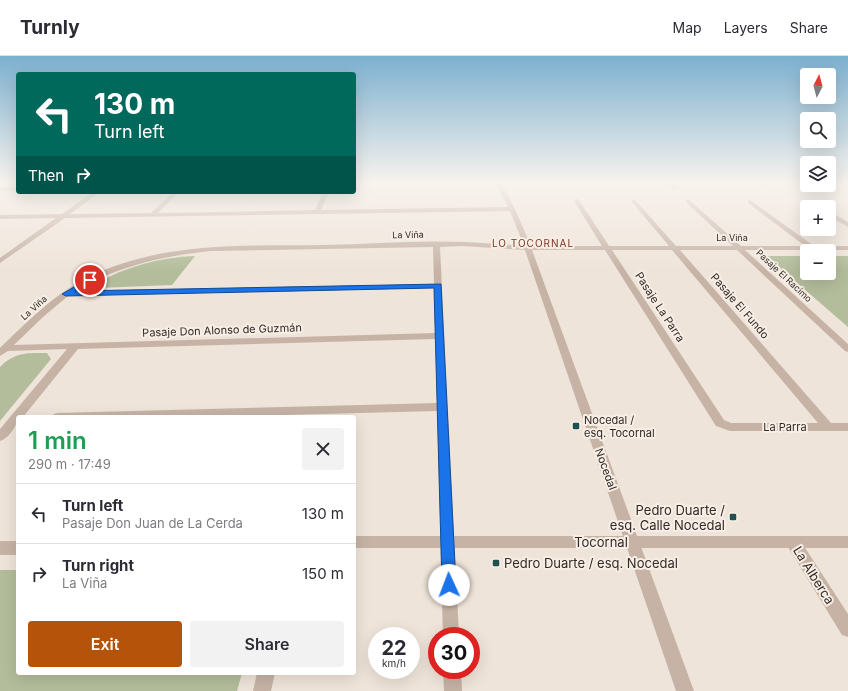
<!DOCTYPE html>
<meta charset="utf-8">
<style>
body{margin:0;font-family:Inter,sans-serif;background:#f2f2f3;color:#2b2b33;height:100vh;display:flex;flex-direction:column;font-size:15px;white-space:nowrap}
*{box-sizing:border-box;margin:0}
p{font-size:13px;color:#7c7c81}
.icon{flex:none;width:22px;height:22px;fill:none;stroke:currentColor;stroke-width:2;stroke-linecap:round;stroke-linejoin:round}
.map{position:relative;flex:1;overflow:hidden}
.sheet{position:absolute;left:16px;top:359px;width:340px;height:260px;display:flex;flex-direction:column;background:#fff;border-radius:4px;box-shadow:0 4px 16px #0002}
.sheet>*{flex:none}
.banner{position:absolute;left:16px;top:16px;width:340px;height:122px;border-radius:4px;box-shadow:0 4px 16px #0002;background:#00695c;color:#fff;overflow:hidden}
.needle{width:26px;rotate:6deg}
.buttons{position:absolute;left:800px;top:12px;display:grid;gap:8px}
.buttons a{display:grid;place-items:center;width:36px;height:36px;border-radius:4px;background:#fff;box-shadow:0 4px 16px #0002;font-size:20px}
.speed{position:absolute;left:368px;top:571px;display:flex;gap:8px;font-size:20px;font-weight:700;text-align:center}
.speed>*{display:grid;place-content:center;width:52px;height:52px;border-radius:50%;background:#fff;box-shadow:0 4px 16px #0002;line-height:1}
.speed small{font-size:10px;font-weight:400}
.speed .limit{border:6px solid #d22;background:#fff;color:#111}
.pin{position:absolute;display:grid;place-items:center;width:34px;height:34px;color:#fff;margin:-17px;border:2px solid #fff;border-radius:50%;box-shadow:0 1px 4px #0007}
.me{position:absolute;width:44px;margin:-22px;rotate:358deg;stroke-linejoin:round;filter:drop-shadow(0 0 3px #0008)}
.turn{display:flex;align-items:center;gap:14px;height:84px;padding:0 12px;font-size:18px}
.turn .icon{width:52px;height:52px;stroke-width:2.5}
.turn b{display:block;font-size:28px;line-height:34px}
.then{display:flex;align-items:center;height:38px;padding:0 12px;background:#0003;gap:8px;font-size:15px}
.round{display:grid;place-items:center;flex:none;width:42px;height:42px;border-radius:4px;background:#f2f2f3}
.head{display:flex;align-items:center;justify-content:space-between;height:68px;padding:0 12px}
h1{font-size:24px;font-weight:600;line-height:30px;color:#1e9e55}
.button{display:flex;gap:8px;margin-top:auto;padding:8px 12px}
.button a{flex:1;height:46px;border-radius:4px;background:#b45309;color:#fff;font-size:16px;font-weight:600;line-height:46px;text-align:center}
.button a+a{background:#f2f2f3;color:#2b2b33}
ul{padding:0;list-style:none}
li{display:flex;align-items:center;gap:12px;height:60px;padding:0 12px;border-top:1px solid #e1e1e2}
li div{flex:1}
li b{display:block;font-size:15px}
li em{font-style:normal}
header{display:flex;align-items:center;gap:24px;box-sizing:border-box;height:56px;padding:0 20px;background:#fff;border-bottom:1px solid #e1e1e2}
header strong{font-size:19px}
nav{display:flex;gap:22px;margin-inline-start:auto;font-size:14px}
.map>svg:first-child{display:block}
.green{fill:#b3bd9b}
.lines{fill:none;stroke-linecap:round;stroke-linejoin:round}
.minor{fill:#c6b3a6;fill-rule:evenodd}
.tertiary{fill:#c6b3a6;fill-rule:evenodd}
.route{fill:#1a73e8;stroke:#114b97}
.poi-dot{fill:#1f5151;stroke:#f7eee5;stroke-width:1.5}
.labels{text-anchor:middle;stroke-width:4;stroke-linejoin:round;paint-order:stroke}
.far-street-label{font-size:9px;fill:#332a27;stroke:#f7eee5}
.far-neighbourhood-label{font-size:10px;letter-spacing:1px;fill:#7c3526;stroke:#f7eee5}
.street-label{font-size:11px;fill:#332a27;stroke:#f7eee5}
.poi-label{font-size:11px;fill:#332a27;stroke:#f7eee5;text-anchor:start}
.near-poi-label{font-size:13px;fill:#332a27;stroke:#f7eee5;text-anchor:end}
.near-street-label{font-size:13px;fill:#332a27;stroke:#f7eee5}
</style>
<header>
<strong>Turnly</strong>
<nav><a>Map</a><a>Layers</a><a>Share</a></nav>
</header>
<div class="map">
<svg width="848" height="635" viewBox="0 0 848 635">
<rect width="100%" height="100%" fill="#efe4d9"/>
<path class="green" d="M195,200L172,229L98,232L95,228C125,211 160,201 195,200Z
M766,200H807V217H829V200H848V271Z
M47,297L51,303L0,365V311C15,296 27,297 47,297Z
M0,514H18V617H242L237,635H0Z"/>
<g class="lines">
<path class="minor" d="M495,126H501L515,153L531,190H602L574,145L577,143L579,144L609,190H669L632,146V144L634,143L676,190H733L686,146V144L688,143L741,190H805L748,147V145L750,144L814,190H848V194H745L848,288V296L845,295L737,194H680L831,367H848V375H730L716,370L605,194H532L694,635H676L525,194L462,190L440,191L459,580H443L437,355L209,361H52L54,358L58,357L437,347L435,283L78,293L23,361H18C18,369 8,383 0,385V373L67,293L8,295L0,300V292C27,266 53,239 87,222C160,185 244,190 324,189C370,188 417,184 463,186C483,187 503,188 524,190L510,155L65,162L0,207V202L56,162L0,163V159L62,158L93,136H100L70,158L151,157L173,136H179L158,157L315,154L323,136H329L321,154L508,151ZM433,191L434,228L75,235C118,210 162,200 211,195ZM612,194H672L818,367H731L724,364ZM434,232L435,277L14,289L43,261L68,240Z
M667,126H672L679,133L674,134Z
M0,131H18V135H0Z
M809,145H813L822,151H815L809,147Z
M829,155L848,166V171L829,160Z
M793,480L798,481L848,558V581L842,579L788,491L786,486L788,481Z
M443,614H461L462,635H444Z
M257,617H275L271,635H253Z"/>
<path class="tertiary" d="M354,480H848V492H354Z
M0,485H18V499H0Z"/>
</g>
<linearGradient id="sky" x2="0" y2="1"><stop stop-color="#7cb0cf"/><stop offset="0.59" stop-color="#f8f3ee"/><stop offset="1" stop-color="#f8f3ee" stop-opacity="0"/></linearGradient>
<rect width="848" height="215" fill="url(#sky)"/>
<path class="route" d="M90,222L93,224L92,225L75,235L441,228L456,529L454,534L449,536L444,534L442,529L434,232L66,240L62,238Z"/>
<g class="poi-dot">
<rect x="572" y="366" width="8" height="8" rx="2"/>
<rect x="729" y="457" width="8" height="8" rx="2"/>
<rect x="492" y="503" width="8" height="8" rx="2"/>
</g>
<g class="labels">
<g class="far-street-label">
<text transform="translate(408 179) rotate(-1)" y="3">La Viña</text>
<text x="732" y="185">La Viña</text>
<text transform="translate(784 220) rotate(43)" y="3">Pasaje El Racimo</text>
<text transform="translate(34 252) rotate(-42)" y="3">La Viña</text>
</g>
<g class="far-neighbourhood-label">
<text x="533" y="191">LO TOCORNAL</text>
</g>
<g class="street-label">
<text transform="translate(740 250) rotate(49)" y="4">Pasaje El Fundo</text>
<text transform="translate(660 251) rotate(57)" y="4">Pasaje La Parra</text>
<text transform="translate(222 274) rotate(-2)" y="4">Pasaje Don Alonso de Guzmán</text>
<text x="785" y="375">La Parra</text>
<text transform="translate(606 413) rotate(70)" y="4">Nocedal</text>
</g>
<g class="poi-label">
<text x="584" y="368">Nocedal /<tspan x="584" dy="13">esq. Tocornal</tspan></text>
</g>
<g class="near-poi-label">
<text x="725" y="459">Pedro Duarte /<tspan x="725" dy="15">esq. Calle Nocedal</tspan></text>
<text x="504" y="512" text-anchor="start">Pedro Duarte / esq. Nocedal</text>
</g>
<g class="near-street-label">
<text x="601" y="491">Tocornal</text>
<text transform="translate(814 519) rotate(58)" y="5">La Alberca</text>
</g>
</g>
</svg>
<div class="buttons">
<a><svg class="needle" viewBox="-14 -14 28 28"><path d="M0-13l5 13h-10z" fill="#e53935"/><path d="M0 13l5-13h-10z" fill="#7c7c81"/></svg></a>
<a><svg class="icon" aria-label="search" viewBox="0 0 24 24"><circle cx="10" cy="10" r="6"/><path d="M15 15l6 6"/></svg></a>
<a><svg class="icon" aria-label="layers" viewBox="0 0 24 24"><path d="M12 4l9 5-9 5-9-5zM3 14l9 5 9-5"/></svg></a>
<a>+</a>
<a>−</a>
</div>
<div class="speed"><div>22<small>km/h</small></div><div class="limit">30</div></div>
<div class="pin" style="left:90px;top:224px;background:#d93025"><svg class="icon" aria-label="arrive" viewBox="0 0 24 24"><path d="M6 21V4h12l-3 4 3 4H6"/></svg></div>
<svg class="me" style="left:449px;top:529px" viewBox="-20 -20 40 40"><circle r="19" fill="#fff"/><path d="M0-13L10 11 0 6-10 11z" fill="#1a73e8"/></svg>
<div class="banner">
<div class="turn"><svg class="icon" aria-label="left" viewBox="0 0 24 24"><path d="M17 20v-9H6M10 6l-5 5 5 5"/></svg><div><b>130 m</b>Turn left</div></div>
<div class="then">Then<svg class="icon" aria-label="right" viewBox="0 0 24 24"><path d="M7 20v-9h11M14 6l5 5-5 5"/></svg></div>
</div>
<section class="sheet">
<div class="head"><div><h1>1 min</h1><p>290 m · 17:49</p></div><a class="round"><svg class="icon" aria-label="close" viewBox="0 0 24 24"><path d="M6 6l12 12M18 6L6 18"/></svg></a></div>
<ul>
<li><svg class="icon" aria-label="left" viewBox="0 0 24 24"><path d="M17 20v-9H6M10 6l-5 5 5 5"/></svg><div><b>Turn left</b><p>Pasaje Don Juan de La Cerda</p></div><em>130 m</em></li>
<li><svg class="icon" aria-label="right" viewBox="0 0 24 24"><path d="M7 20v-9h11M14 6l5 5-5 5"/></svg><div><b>Turn right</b><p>La Viña</p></div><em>150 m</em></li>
</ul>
<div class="button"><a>Exit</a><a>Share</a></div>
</section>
</div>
